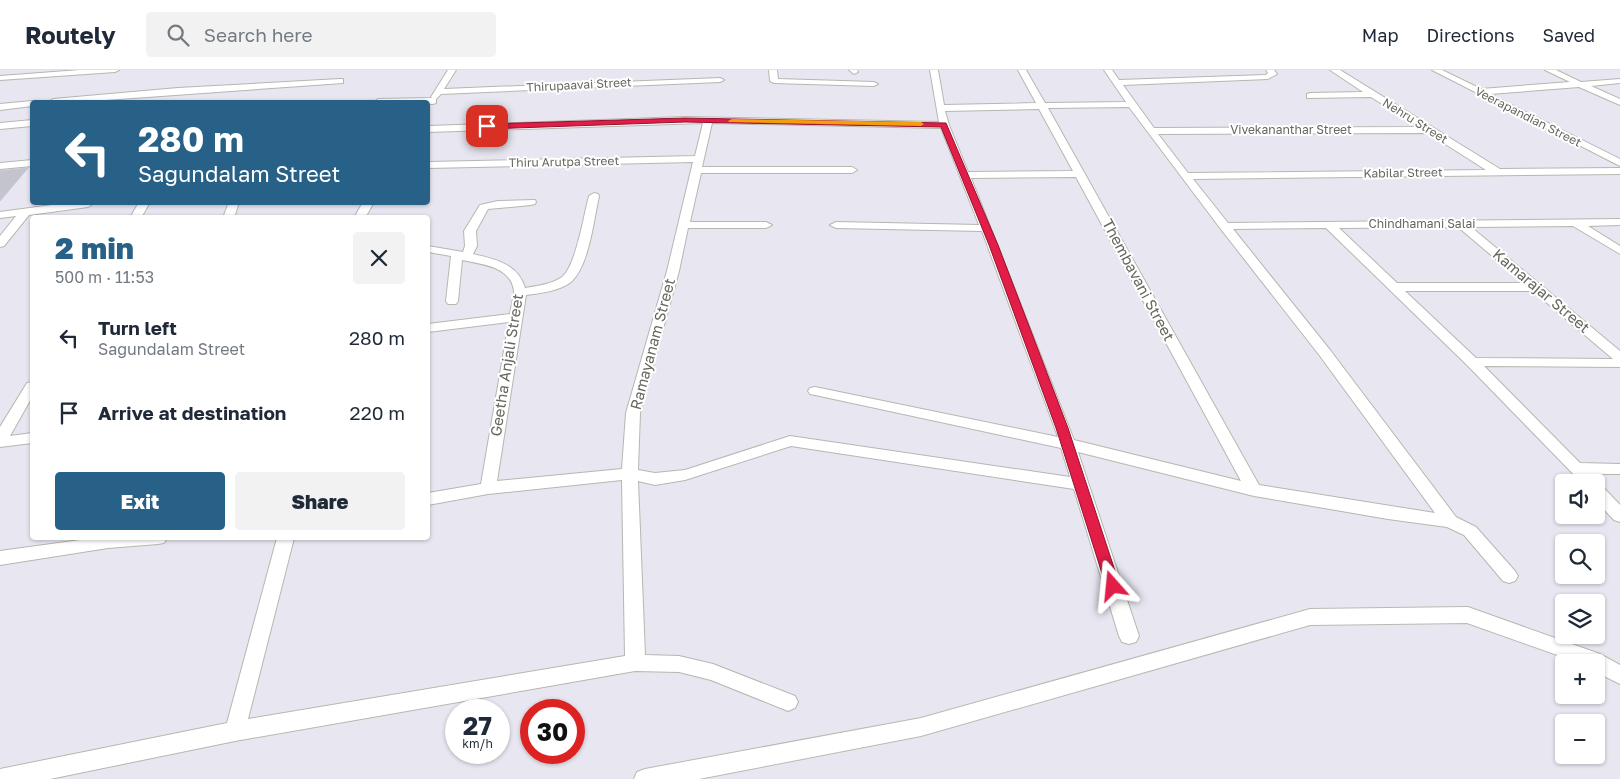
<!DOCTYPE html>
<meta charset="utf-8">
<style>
body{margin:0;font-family:"Golos Text",sans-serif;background:#f2f2f3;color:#1f2937;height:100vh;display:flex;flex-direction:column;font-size:19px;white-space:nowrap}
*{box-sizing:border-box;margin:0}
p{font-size:16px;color:#747a83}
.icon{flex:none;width:28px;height:28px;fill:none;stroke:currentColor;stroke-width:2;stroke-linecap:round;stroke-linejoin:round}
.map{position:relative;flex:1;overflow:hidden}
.drawer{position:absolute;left:30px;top:145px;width:400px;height:325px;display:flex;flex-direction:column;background:#fff;border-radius:5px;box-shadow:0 1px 4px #0004}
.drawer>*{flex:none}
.guide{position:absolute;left:30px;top:30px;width:400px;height:105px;border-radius:5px;box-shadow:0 1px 4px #0004;background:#286188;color:#fff;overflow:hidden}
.tools{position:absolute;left:1555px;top:404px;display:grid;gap:10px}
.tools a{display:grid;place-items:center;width:50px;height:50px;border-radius:5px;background:#fff;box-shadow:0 1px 4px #0004;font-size:25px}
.speed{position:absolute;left:445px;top:629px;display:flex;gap:10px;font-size:25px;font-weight:700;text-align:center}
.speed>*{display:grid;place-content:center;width:65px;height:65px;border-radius:50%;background:#fff;box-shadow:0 1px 4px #0004;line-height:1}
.speed small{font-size:12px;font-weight:400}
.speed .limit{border:8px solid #d22;background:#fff;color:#111}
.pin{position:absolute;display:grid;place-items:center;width:42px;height:42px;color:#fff;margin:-21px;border-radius:10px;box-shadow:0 2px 8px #0006}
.me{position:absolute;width:55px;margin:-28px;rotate:342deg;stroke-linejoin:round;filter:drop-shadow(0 0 4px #0008)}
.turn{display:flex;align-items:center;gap:18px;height:105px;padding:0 25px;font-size:22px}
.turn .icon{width:65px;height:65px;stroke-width:2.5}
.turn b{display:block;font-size:35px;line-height:42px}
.round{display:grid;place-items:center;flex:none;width:52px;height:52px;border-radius:5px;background:#f2f2f3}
.head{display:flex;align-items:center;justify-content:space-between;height:85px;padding:0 25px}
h1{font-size:30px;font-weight:800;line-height:38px;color:#286188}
.cta{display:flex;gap:10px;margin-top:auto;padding:10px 25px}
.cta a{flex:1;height:58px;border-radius:5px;background:#286188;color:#fff;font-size:20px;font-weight:800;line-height:58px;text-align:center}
.cta a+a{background:#f2f2f3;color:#1f2937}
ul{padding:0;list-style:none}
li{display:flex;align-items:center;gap:15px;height:75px;padding:0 25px}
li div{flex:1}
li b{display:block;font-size:19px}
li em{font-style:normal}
header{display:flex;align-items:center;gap:30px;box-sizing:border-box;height:70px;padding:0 25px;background:#fff;border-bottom:1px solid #e0e1e3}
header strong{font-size:24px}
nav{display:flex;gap:28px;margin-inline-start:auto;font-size:18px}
.search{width:350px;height:45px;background:#f2f2f3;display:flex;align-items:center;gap:12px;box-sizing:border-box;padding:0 18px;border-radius:5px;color:#747a83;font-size:19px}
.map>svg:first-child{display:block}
.building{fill:#c3c4cc;stroke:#c5c6d6}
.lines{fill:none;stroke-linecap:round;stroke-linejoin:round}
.street-casing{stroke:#b7b6af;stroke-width:2}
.secondary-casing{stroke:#bab9b1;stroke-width:2}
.street{fill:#fff;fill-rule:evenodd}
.secondary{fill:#fff;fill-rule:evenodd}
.route{fill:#e11d48;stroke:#92132f}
.slow{fill:#f59e0b}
.labels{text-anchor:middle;stroke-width:4;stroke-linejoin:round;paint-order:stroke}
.far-street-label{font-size:12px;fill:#68665e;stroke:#fff}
.street-label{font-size:15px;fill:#68665e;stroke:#fff}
</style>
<header>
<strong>Routely</strong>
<div class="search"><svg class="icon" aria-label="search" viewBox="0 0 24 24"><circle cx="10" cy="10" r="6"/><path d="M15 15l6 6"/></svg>Search here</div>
<nav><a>Map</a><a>Directions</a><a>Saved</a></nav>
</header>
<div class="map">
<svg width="1620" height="709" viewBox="0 0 1620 709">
<rect width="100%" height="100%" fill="#e8e7f1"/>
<path class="building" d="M28,98L0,131V101Z"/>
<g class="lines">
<defs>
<path id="street" d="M80,0H119L115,2L0,10V6Z
M448,0H456L444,19L720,8L724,10L720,12L441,24L436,29V33L433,34L374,32L378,29L432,28L431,27Z
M769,0H777L778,9L874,12L878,14L874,16L774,13L770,11Z
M849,0H857L858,2L854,4Z
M930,0H938L944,35L1036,33L1018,0H1026L1045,33L1126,32L1104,0H1112L1119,10L1266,5L1268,3L1266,0H1274L1277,4L1268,9L1123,15L1154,58L1419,57L1371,27L1307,28V24L1310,23L1363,22L1330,0H1340L1500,99L1620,98V104L1193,109L1228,153L1620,149V155L1588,156L1620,176V184L1573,156L1471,157L1620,281V297L1484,296L1580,393L1620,394V404H1591L1598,412L1597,414L1602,416L1620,435V452L1614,450L1596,431V412H1581L1467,295L1326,158L1233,159L1330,280L1456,447L1476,457L1515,501L1518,506L1515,511L1509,513L1503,511L1464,465L1447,457L1388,449L1254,426L1078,382L1139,566L1136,572L1129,574L1122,572L1119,566L1074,419L791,376L685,410L655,415L638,411L645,585L679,586L713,594L795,626L798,632L795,638L788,641L711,610L679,602L635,601L235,671L50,709H0V699L227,653L277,468H294L248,649L625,586L622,410L488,424L428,435V423L481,414L509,252L428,262V254L510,244C511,237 513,230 514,224C514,197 482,194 462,190L458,231L456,234H448L446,231L451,186L428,182V176L463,182L465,176L464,161L480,135L498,131L535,130L536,132L535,134L531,135L488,139L476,161L477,176L473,184C495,189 518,194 525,218C537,216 552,214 562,207C576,196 584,144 589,126L594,123L598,124L599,126C594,149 589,196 571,212C560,221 540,223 526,225L497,411L622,399L626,343L667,201L693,92L428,98V92L695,86L703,53L428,62V56L685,47L939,52ZM1129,37L1220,158L1320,286L1435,443L1259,415L1048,38ZM1039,39L1073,101L968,102L949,55L945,41ZM712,53L941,58L979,155L836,152L830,155L836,158L982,161L1058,367L815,317L810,318L808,321L810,324L815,325L1061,378L1070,407L790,366L685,400L655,403L638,400L640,343L679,201L688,158H766L772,155L766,152H690L701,103H852L857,100L852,97H702ZM1428,63L1486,100L1188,103L1158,64ZM1076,107L1241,411L1074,370L971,108ZM1458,157L1524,213H1397L1339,158ZM1405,221H1533L1613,289L1476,288Z
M1432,0H1442L1481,19L1570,12L1545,0H1556L1581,12L1620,9V13L1591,16L1620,29V35L1579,17L1490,24L1620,89V96Z
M340,9H343V13L77,32H49L53,29L178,18Z
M32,31L35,32H32V36L0,40V34Z
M32,50V56L0,59V53Z
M32,90V96L0,99V93Z
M74,132L93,134L88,137L29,145L4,176L0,177V166L16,146L0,148V142Z
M139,132H150L141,148H130Z
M229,132H239L234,148H223Z
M363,132H374L365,148H354Z
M32,312V327L10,366L32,363V373L0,377V357L27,313Z
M95,468H167L164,473L158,474L108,478L0,495V481Z"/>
<path id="secondary" d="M1468,537L1600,584L1620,595V614L1596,602V592H1577L1467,553L1310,555L921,666L699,709H634L637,702L645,699L921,648L1310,539Z"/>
</defs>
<use href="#street" class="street-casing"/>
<use href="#secondary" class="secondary-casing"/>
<use href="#street" class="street"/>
<use href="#secondary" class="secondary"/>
</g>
<path class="route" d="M685,48L946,53L998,175L1068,358L1120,516L1118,519L1113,521L1108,519L1106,516L1056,358L989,175L941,57L685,52L487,59L484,56L487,54Z"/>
<path class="slow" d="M732,49L921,52L924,54L921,56L729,52L728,51Z"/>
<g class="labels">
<g class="far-street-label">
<text transform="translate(579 15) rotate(-3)" y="4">Thirupaavai Street</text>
<text transform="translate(1528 47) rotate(27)" y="4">Veerapandian Street</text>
<text transform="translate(1415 51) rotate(32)" y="4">Nehru Street</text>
<text x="1291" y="64">Vivekananthar Street</text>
<text transform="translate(564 92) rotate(-1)" y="4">Thiru Arutpa Street</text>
<text transform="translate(1403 103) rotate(-1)" y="4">Kabilar Street</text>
<text x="1422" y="158">Chindhamani Salai</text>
</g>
<g class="street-label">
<text transform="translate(1138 210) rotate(62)" y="5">Thembavani Street</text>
<text transform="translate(1541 221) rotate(40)" y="5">Kamarajar Street</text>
<text transform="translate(653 274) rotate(-75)" y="5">Ramayanam Street</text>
<text transform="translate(507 295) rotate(-81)" y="5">Geetha Anjali Street</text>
</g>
</g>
</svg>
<div class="tools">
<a><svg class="icon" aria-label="sound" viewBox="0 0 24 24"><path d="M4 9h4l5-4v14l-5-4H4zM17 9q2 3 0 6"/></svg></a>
<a><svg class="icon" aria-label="search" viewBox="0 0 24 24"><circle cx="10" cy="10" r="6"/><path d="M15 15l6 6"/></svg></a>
<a><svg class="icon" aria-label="layers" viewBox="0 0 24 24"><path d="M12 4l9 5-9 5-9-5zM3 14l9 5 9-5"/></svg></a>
<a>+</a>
<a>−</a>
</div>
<div class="speed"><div>27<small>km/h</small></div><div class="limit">30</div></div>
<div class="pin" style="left:487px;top:56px;background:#d93025"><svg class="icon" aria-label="arrive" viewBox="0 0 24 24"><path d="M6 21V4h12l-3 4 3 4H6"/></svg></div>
<svg class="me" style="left:1113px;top:516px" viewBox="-20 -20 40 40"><path d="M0-17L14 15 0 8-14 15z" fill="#e11d48" stroke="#fff" stroke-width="4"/></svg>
<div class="guide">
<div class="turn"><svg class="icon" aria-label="left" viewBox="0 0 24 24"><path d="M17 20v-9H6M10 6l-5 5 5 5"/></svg><div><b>280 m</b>Sagundalam Street</div></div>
</div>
<section class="drawer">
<div class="head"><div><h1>2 min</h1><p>500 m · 11:53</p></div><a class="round"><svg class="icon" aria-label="close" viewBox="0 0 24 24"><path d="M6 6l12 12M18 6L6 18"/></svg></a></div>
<ul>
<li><svg class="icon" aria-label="left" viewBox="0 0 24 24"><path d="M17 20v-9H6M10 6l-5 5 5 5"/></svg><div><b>Turn left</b><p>Sagundalam Street</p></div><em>280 m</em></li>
<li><svg class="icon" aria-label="arrive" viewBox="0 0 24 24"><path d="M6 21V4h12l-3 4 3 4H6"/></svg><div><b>Arrive at destination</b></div><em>220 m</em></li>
</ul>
<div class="cta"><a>Exit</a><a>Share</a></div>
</section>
</div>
